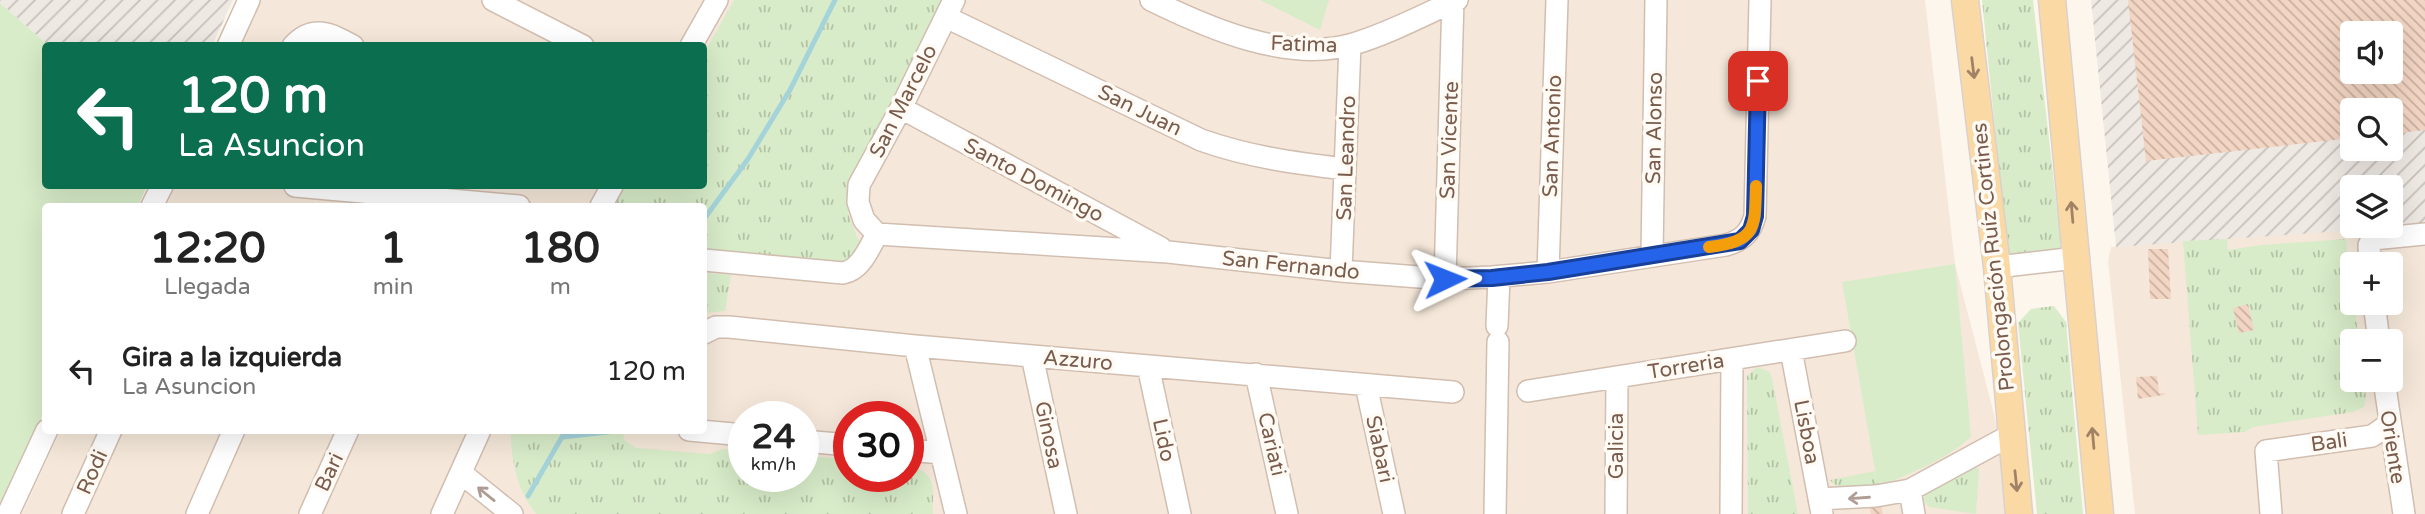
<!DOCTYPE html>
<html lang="es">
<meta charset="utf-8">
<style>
body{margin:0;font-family:"Varela Round",sans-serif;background:#f2f2f2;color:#222;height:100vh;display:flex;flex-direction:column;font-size:26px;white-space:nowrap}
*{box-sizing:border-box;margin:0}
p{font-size:23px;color:#767676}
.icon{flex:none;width:38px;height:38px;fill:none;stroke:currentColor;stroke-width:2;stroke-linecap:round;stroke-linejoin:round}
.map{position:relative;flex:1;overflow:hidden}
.sheet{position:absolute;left:42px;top:203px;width:665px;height:231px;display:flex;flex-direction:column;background:#fff;border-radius:7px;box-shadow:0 7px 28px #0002}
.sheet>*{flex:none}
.banner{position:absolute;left:42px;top:42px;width:665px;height:147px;border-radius:7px;box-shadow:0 7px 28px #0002;background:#0b6e4f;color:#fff;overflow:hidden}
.controls{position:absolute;left:2340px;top:21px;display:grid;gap:14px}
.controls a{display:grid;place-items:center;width:63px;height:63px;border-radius:7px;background:#fff;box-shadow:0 7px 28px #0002;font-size:35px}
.speed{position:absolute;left:728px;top:401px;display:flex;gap:14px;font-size:35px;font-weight:700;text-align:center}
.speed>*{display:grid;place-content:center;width:91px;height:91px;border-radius:50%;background:#fff;box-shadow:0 7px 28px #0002;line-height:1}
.speed small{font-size:18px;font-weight:400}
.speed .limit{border:10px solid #d22;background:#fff;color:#111}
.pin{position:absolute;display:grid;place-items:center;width:60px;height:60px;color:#fff;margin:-30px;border-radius:14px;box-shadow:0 4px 10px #0006}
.me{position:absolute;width:77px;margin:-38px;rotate:88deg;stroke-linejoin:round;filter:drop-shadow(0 0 5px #0008)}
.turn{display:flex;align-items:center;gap:24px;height:147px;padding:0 21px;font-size:32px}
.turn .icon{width:91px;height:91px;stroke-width:2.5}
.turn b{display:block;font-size:49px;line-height:60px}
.eta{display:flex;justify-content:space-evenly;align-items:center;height:119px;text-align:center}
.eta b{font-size:42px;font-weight:800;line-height:49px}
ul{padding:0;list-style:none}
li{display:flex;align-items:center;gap:21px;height:98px;padding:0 21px}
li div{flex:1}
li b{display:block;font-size:26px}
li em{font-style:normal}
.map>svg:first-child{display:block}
.residential{fill:#f5e8da;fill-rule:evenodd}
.industrial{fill:url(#industrial-furrows);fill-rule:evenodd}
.grass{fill:#d8ecc9}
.park{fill:url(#park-tufts)}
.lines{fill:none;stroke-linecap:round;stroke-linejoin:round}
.stream{stroke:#a5d3da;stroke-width:5}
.building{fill:url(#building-back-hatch);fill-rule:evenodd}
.minor-casing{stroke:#d1beb0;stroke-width:24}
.major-casing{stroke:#dad1cd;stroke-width:29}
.minor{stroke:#fff;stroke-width:21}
.major{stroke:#fbd9a5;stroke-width:26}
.oneway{stroke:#a18267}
.oneway2{stroke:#af9d94}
.route-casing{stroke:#184099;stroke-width:18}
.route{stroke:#2563eb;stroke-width:12}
.slow{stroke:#f59e0b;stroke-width:12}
.labels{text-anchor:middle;stroke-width:7;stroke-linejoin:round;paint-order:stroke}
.street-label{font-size:21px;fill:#7a5c4d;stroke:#fffaf3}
</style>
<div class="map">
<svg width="2425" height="514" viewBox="0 0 2425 514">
<defs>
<pattern id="industrial-furrows" width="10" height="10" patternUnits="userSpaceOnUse" patternTransform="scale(1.75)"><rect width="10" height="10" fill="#efe9e4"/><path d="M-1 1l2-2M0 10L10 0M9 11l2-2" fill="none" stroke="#c7c0bb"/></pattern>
<pattern id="park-tufts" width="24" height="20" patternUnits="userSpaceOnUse" patternTransform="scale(1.75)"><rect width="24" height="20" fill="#d8ecc9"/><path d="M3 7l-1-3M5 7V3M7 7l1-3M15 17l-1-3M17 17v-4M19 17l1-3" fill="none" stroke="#b4c2a5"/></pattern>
<pattern id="building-back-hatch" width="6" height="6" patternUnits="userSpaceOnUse" patternTransform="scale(1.75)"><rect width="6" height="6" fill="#f3d5c3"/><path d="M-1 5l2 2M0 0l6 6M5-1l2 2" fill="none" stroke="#cab0a1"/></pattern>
</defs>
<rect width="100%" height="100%" fill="#fdf6ec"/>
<path class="residential" d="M261,0H1925L1955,264L2020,514H22L60,431L704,430V206H163L173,186H704V46L239,45ZM744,416H803V476H744ZM849,416H908V476H849Z
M2425,221V514H2135L2108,261L2111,247L2366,226H2390ZM2352,264H2390V303H2352ZM2352,341H2390V380H2352Z"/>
<path class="industrial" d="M0,0H233L212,46L48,45L0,3Z
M2091,0H2425V225L2116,247ZM2352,33H2390V72H2352ZM2352,110H2390V149H2352ZM2352,187H2390V226H2352Z"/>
<path class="grass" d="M1260,0H1329L1320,30Z
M0,3L48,45L46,46V186H147L138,206H46L45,410L0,508Z
M1955,264L1971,437C1944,461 1911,473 1878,487L1842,282Z"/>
<path class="park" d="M734,0H943L889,111L847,182L848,214L858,239L866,242L848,267L704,254V206H611L625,186H704V53Z
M1982,0H2033L2062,252L2008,258Z
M2227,239L2228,250L2261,245L2346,239L2352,303H2354L2359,341H2352V380H2364L2366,398L2364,407L2353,412L2253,427L2245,432L2198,435L2183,241Z
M704,273L731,275L725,311L704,313Z
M2054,306L2066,322L2083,514H2037L2018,323L2031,309Z
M1757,367L1770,372L1772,378L1798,514H1748L1747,376Z
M511,431H623L624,440L636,448L710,454L723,449L744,451V476H803V456L849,459V476H908L909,466C939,474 932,487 933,514H536C517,489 511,462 511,431Z
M1976,467L1979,469L1976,514L1929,507C1924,503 1923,498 1926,493Z
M1875,471L1878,487C1861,489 1842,494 1830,480Z"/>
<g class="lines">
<path class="stream" d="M704,219L748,159L790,90L835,0
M563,437L624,430
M528,496L566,430"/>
</g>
<path class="building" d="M2128,0H2425V130L2390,134V110H2352V138L2146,161ZM2352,33H2390V72H2352Z
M2148,249H2168L2171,299H2150Z
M2248,304L2254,330L2239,333L2233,308Z
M2157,376L2159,393H2165L2164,395L2138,399L2136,377Z
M1881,504L1883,514H1871L1869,507Z"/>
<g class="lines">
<defs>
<path id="minor" d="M493,0L583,46
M954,0L901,108L859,185L858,202L864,220L877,234L1168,252L1341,271L1445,279L1492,277L1548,272L1726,245C1743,240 1750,233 1755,216L1760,0
M1151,0C1208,28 1288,63 1353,44C1388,34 1423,15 1457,0
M946,17L1201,140C1249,157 1295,163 1345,169
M228,46L249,0
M293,46C313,24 331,34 353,46
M691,46L717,0
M901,108L1161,248
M295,186L519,206
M152,206L162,186
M601,206L612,186
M1652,255L1656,0
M704,260L843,273C861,270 869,248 877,234
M2370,264L2369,245L2373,239L2425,234
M1997,267L2076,258
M1341,271L1350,45
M1548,272L1557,0
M1445,279L1453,0
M2374,303L2379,341
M1497,326L1499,277
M704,333L716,327H729L915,346L1453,392
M915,346L956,514
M1791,350L1822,514
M1032,356L1066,514
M1148,366L1180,514
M1256,374L1287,514
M2384,380L2404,514
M1366,385L1394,514
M1528,391L1845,341
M689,430L744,435
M803,441L849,445
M908,450L941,453
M461,473L512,514
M1910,490L1914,514
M1819,499L1876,496L1910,490L2011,435
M8,514L47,430
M73,514L111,430
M197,514L234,430
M310,514L348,430
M442,514L480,430
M1495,514L1498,342
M1616,514L1617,377
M1731,514L1732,359
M2271,514L2266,451L2372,436L2389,424"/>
<path id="major" d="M1965,0L1997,267L2019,514
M2052,0L2100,514"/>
</defs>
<use href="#minor" class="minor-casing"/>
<use href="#major" class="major-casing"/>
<use href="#minor" class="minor"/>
<use href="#major" class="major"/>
</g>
<defs><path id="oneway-shaft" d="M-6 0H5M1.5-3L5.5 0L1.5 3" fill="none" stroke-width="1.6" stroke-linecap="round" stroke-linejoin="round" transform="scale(1.75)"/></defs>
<g class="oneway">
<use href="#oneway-shaft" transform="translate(1973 68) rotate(83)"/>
<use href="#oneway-shaft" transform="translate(2072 212) rotate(-95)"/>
<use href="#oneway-shaft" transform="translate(2093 438) rotate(-95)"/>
<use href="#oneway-shaft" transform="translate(2016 481) rotate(84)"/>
</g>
<g class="oneway2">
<use href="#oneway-shaft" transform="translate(486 494) rotate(-141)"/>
<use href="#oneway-shaft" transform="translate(1859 498) rotate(176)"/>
</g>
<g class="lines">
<defs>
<path id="route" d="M1445,279L1492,278L1548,272L1740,241L1751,230L1755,216L1758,81"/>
</defs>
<use href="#route" class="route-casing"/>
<use href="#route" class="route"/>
<path class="slow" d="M1709,247C1756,241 1755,230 1756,186"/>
</g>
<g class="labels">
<g class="street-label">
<text transform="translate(1304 44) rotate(2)" y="7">Fatima</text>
<text transform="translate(903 101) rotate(-63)" y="7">San Marcelo</text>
<text transform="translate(1140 110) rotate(26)" y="7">San Juan</text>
<text transform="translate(1654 128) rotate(-89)" y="7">San Alonso</text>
<text transform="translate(1552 136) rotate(-88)" y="7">San Antonio</text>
<text transform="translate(1449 140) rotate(-88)" y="7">San Vicente</text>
<text transform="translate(1346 158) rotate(-88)" y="7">San Leandro</text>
<text transform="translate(1034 180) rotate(28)" y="7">Santo Domingo</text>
<text transform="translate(1993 257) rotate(-96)" y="7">Prolongación Ruíz Cortines</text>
<text transform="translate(1291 265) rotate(6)" y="7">San Fernando</text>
<text transform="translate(1078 360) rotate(5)" y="7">Azzuro</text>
<text transform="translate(1686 366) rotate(-9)" y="7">Torreria</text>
<text transform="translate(1807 432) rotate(79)" y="7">Lisboa</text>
<text transform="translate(1049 435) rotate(78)" y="7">Ginosa</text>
<text transform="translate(1164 440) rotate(78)" y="7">Lido</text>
<text transform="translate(2329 442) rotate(-8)" y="7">Bali</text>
<text transform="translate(1272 444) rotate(77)" y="7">Cariati</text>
<text transform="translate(1616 446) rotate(-90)" y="7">Galicia</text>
<text transform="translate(2393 447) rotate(81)" y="7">Oriente</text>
<text transform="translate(1380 449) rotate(78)" y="7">Siabari</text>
<text transform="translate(92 472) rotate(-66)" y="7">Rodi</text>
<text transform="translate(329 472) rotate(-65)" y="7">Bari</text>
</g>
</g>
</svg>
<div class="controls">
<a><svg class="icon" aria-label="sound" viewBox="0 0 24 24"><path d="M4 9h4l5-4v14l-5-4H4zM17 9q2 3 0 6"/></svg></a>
<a><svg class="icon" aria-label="search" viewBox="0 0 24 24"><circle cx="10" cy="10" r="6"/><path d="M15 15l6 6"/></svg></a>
<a><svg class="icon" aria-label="layers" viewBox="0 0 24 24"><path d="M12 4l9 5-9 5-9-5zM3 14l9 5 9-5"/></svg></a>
<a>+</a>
<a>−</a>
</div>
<div class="speed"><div>24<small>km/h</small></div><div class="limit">30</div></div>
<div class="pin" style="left:1758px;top:81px;background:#d93025"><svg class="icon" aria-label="arrive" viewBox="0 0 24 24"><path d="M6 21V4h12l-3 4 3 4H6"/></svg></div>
<svg class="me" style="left:1445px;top:279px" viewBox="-20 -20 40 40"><path d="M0-17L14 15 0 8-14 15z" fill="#2563eb" stroke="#fff" stroke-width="4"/></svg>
<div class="banner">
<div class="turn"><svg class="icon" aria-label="left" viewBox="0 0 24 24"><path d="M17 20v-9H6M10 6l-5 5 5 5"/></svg><div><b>120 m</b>La Asuncion</div></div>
</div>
<section class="sheet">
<div class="eta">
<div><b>12:20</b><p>Llegada</p></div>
<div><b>1</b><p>min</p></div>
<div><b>180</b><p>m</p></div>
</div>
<ul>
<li><svg class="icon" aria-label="left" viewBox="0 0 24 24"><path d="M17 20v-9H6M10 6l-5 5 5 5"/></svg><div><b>Gira a la izquierda</b><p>La Asuncion</p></div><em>120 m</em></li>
</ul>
</section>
</div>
